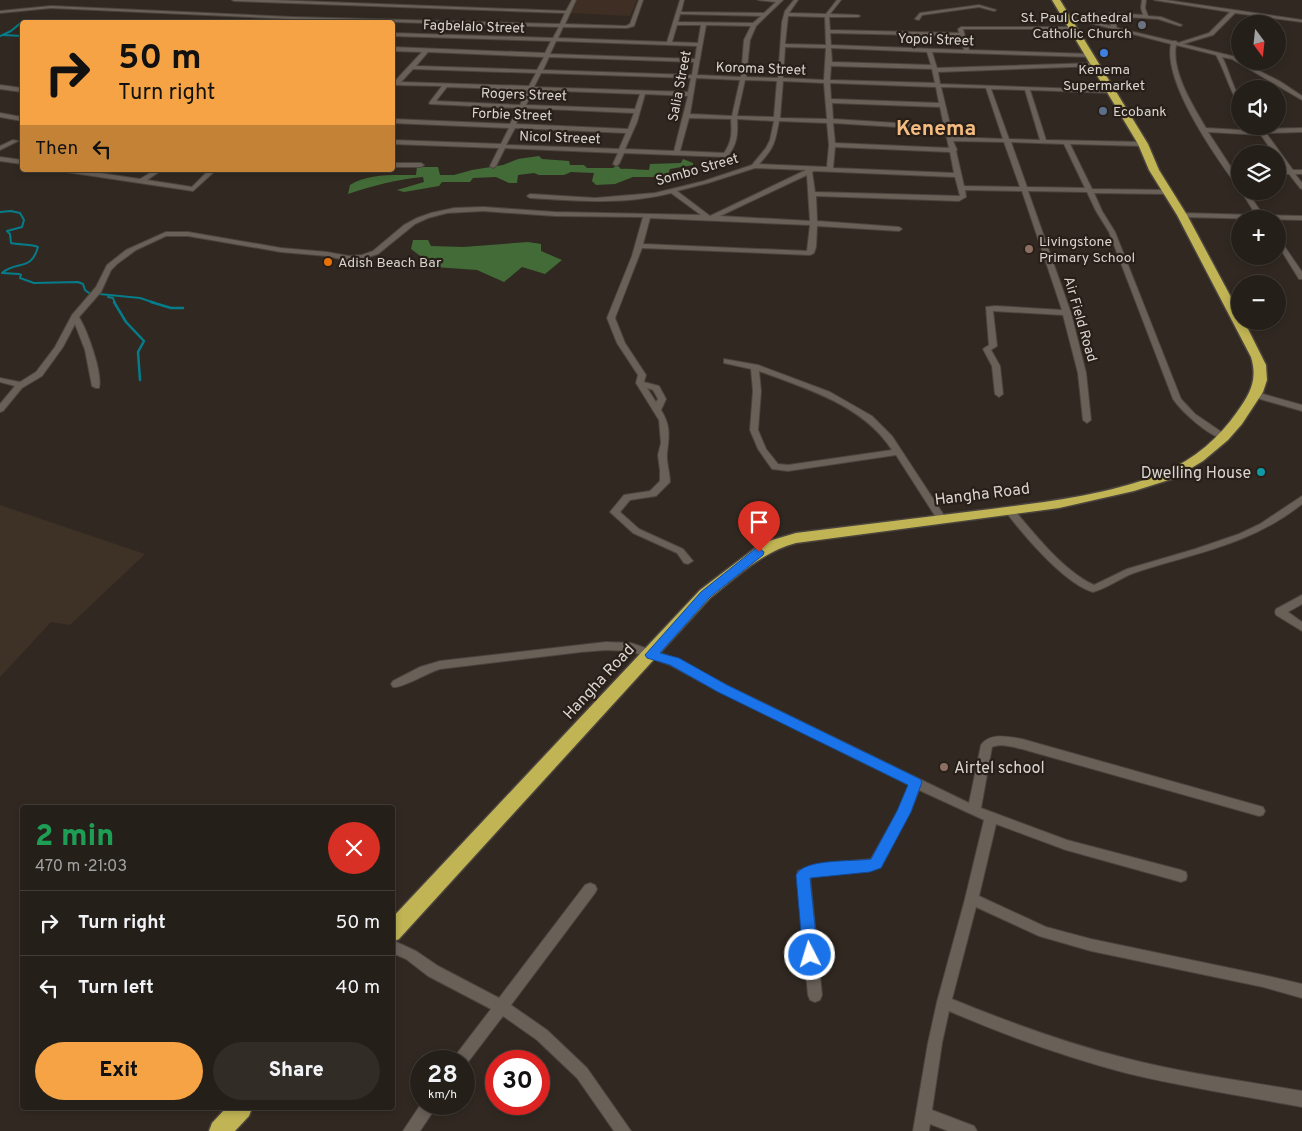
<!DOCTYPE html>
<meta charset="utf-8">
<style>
body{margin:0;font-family:Overpass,sans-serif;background:#312c26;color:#f1f3f6;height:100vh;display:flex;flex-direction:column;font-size:19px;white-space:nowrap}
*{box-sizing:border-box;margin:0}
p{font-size:16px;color:#a3a2a2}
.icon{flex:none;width:28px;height:28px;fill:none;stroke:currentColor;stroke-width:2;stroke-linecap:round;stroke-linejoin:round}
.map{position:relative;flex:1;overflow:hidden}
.panel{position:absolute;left:20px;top:805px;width:375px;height:305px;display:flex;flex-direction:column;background:#251f19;border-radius:5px;box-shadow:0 2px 8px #0003,0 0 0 1px #423d38}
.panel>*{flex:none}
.hud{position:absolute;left:20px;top:20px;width:375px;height:152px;border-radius:5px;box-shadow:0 2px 8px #0003,0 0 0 1px #423d38;background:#f5a345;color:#111;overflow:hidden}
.needle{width:32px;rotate:165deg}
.tools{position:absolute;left:1231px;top:15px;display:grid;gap:10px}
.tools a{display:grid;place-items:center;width:55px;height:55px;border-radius:50%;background:#251f19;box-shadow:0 2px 8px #0003,0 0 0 1px #423d38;font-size:25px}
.speed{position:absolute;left:410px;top:1050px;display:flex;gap:10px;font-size:25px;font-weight:700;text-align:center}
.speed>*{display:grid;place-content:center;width:65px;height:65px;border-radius:50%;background:#251f19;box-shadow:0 2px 8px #0003,0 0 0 1px #423d38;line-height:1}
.speed small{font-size:12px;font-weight:400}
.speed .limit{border:8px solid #d22;background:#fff;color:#111}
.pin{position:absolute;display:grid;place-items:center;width:42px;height:42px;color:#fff;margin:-51px -21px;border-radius:50% 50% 50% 0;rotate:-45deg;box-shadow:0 0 5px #0007}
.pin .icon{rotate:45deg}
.me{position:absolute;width:55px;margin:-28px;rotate:355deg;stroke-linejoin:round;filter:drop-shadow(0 0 4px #0008)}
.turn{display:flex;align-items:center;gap:18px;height:105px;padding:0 15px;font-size:22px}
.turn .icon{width:65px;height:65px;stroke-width:2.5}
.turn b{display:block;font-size:35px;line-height:42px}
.then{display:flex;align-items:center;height:48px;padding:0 15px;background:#0003;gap:10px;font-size:19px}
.round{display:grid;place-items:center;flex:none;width:52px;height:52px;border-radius:26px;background:#312c26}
.summary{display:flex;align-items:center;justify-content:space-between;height:85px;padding:0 15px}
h1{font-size:30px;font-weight:800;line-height:38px;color:#1e9e55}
.action{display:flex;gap:10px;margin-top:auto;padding:10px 15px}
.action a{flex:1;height:58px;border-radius:30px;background:#f5a345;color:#111;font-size:20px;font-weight:800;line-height:58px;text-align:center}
.action a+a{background:#312c26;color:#f1f3f6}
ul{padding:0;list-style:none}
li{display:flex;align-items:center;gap:15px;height:65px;padding:0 15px;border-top:1px solid #423d38}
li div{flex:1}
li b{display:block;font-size:19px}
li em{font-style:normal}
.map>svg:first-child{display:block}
.built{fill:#3e3125}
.education{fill:#3e2e23}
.forest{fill:#426b37}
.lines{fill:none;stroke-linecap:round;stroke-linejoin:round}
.stream-far1{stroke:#067c8b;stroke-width:2}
.stream{stroke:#067c8b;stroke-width:2.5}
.street-casing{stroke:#4b443e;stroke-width:2}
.highway-casing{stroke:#4b443e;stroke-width:3}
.street{fill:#696058;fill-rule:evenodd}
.highway{fill:#c0b454;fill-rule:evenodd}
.route{fill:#1a73e8;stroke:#114b97}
.worship-dot{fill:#6b7280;stroke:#271f18;stroke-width:2}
.shop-dot{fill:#3f7fe0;stroke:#271f18;stroke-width:2}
.service-dot{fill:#5c6f8a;stroke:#271f18;stroke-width:2}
.education-dot{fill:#8d6e63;stroke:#271f18;stroke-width:2}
.food-dot{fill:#e8710a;stroke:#271f18;stroke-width:2}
.culture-dot{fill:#0f9aa8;stroke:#271f18;stroke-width:2}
.labels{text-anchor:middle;stroke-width:4.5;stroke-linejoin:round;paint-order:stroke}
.far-poi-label{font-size:14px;fill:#d9d4cf;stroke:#271f18;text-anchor:start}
.far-street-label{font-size:14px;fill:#d9d4cf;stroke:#271f18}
.poi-label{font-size:16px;fill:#d9d4cf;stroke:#271f18;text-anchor:end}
.street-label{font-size:16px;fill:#d9d4cf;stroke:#271f18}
.far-town-label{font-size:21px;font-weight:bold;fill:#f5bc81;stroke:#271f18}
</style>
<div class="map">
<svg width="1302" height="1131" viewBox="0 0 1302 1131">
<rect width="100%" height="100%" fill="#312921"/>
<path class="built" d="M0,505L145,554L70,625L51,622L0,677Z"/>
<path class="education" d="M575,0H637L630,16L568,13Z"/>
<path class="forest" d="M539,156L542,159L569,161L570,165H584L587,168H613L617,165L621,169C631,168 639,170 649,170L650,164L681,163L683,159L693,163V165L670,169L667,177H633L615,184L596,185L592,181L594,173L571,172L564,175H539L534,173L518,175L517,183H509L496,177L473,178L470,182H442L439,186L404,192L397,190L424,182L423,177C397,179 372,186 348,194L350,185C368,173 395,175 416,175L417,167H438L440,175H454L472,170L503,165L518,159Z
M413,240H428L431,246L463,247L528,242L541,244V251L562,260L545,274L522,267L504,282L477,270L435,267L411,249Z"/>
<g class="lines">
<path class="stream-far1" d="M3,35L22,36
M0,36L11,31L23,21
M0,212L11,211L20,213L24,220L22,227L7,231L10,234L11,243C19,245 33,244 38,247C31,272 17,260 2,273L19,274L21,275L20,278L34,283L78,282L83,284L85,290L89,293L140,298L155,303
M108,297L113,298L115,303"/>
<path class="stream" d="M114,302L126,322L144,341L138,352L140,380
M151,302L171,308H183"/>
<defs>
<path id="street" d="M232,0H273L566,11L572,0H576L565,24L626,26L630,24L639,0H643L634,26L627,28L563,27L558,38L667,42L680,0H684L681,12L764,13L776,2L758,0H783L756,26L750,40L746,77L778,78L782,22L785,11L794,0H798L789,13L826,14L837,0H841L830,14L858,15L860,16L858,17H829L830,30L959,33L958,29L961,27H1075L1073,29H963L969,50L1090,54L1092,55V57L932,52L937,68L1095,63L1097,64V66L938,72L940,84L1113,90L1114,91L1111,93L1030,90L1046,140L1143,142L1146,144L1143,146L1070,144L1092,189L1166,190L1169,192L1166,194L1094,193L1102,211L1115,232L1181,399L1195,414L1229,437L1228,439C1213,441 1181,411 1173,399L1109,232L1096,211L1087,192L1028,191L1071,313L1086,373L1091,420L1087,423L1083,420L1078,373L1063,315L993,311L997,346L991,350L1000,366L1003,394L999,397L995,394L992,366L983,349L989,345L986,307L995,306L1062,310L1022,191L965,190L966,197L959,201L816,196L817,221L899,227L902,229L899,231L817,226L816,247L814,253L810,255L642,248L615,318L625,343L646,375L644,382L659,386L666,399L661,410C671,426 669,436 667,453C666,462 670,473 670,482L656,496L630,500L620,512L639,529L683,549L693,561L688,564L684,563L677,553L633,533L610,512L624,495L650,491L660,481V470L658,455L661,443L659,420L636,383L638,375L617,343L607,318L632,256L643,217L555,216L483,211L447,213L428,218L415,224L378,254L362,259L349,261L327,256L281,252L188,236H166L136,250L117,264L111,270L101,292L79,317C87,330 103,373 99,388H96L92,386L85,350L75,324L63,347L42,376L22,388L3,411L0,412V404L15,386L0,382V378L20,382L36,372L55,347L72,315L96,287L107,265L126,250L166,232H188L281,248L327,252L349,256L362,255L373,251L404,225L417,218L431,213L454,208L483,207L555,212L701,215L671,193C625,205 577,201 530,198L527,196L530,194L595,198L655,193L704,181L752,165L766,148L770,140L774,121L737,119C738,135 737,144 728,156L726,157L624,153L619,164L616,166L613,164L618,153L505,148L496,166L493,168L490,166L499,148L392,144V140L501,144L509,128L392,123V119L510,124L518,108L430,104L429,103L442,86L392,85V81H395L422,52L392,51V47L545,53L551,41L392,36V33L553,38L559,27L293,19L51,8L0,13V11L51,6L293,17L560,24L565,13L234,1ZM680,14L761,16L753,23L678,22ZM788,16L825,17L826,45L785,44ZM677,25H701L698,43L672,42ZM706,25L751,26L744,40L741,77L697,75ZM830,33L960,36L964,50L831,45ZM556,41L697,46L695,59L550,54ZM785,47L826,48L824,80L783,78ZM831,48L927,52L931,65L832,62ZM428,52L544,57L537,70L416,66ZM549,57L694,62L692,75L543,70ZM831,66L932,69L935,83L830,80ZM413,69L536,73L529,86L401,82ZM541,73L691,78L688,92L534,87ZM696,78L740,80L732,116L690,114ZM745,80L777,81L774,117L737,116ZM783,81L824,83L827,119L780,118ZM830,83L936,87L939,103L831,99ZM447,87L527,90L520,105L436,101ZM941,87L986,88L1003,139L953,137ZM991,89L1025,90L1040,140L1009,139ZM533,90L640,94L635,109L526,105ZM645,94L688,96L674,151L625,149L637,122ZM832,103L940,107L944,126L833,119ZM524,108L634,113L628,129L516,124ZM689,118L731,119C732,132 732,142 724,153L680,151ZM779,121L827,123L829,145L827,167L759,164C774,148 775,143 779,121ZM833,123L945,130L949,148L835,143ZM515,128L626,133L619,149L506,145ZM953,141L1004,142L1020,187L964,186L956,151L957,150ZM1011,142L1064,144L1085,188L1027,187ZM835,147L950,152L954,173L833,168ZM755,168L806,170L710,216L677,191L708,183ZM814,171L955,177L960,196L815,192L812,172ZM807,175L810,221L720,216ZM650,218L810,225L807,251L643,244ZM647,388L653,390L658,399L656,402Z
M1142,0H1146L1145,8L1148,16L1161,17L1182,25L1180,26L1158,19L1113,16L1117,28L1172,41H1176L1178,43L1209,33L1230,12L1154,0H1166L1302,20V22L1235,13L1213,35L1183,44L1240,58V61L1281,82L1302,96V100L1232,59L1222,57C1227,66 1229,75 1233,84C1236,92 1240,96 1240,104L1238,103C1229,88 1225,71 1216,55L1176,45C1171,71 1193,106 1206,128L1257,131V126H1261L1263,129L1302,128V132L1266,133L1293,170H1302V174H1295L1302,183V189L1300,188L1289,174H1278V170H1286L1278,159V154H1274L1261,135L1208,132L1240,181V188L1238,187C1216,157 1163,82 1171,44L1063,16L1065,15L1111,26L1108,16L1110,13L1143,15L1141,8Z
M979,5L996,10L994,11L979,7L922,15L919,20L915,19L920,13Z
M0,85L22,88V92L0,89Z
M0,113L22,117V121L0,117Z
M13,140L18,141L0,150V146Z
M0,157L22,160V164L0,161Z
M392,163H421L424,165L421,167H392Z
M63,170H79L140,179L155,170H162L147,180L192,187L209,170H216L193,191L66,172Z
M1241,191H1247L1263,215L1302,216V220L1182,217L1179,215L1182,213L1256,215Z
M1278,239L1280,240L1302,272V279H1299L1278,245Z
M724,359L758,365L830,392L872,416L892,436L947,520L945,522H939L896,455L788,471L772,469L758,449L750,430L753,391L751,369L724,363ZM759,371C807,389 863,405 892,450L788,465L778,464L766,449L758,430L761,391Z
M1256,392L1302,405V411L1253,397L1252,395Z
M1302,496V504C1251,545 1194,553 1134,573C1120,578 1108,588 1093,592C1065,584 1024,536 1006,512L1008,510H1014C1036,535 1063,571 1094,585L1127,569L1195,549L1239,534L1260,524Z
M1302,595V604L1288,612L1302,622V631L1276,615L1275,612L1276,609Z
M606,642L631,643L678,659L726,685L969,803L981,745C990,732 1009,737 1022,739L1263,807L1265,811L1263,815L1259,816L1022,749C1012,747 1002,743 992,747L981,808L1067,840L1181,870L1186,872L1187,876L1186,880L1181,882L1066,850L996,824L979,896L1046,927L1091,939L1263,975L1302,984V998L1263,987L1091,951L1039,936L976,907L952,999C1008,1022 1066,1043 1125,1058C1183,1073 1243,1081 1302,1091V1107C1243,1096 1184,1087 1126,1073C1065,1057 1007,1036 949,1011L942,1043L932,1110L974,1126L977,1131H948L930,1124L929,1131H913L928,1043L937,1002L965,899L984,820L919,790L910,812L881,867L871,870L818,876L810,878L822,995L820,1000L815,1002L810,1000L808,995L797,875L798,871L818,864L871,859L898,811L909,785L718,691L670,665L630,651L606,650L581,652L440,669C429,672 401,689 393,687L391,684L393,681L420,667L440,661Z
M590,883L595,885L597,889L595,893L511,1005L547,1030L587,1068L631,1131H614L577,1078L537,1040L503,1016L465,1066L464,1067V1061H453L455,1056L491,1009L428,976L406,959L392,953V940L416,951L438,966L499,998L585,885Z
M421,1104H438L420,1131H403Z"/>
<path id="highway" d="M1052,0H1060L1148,144L1159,170L1187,215L1240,314V321H1244L1266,365L1267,380L1263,392L1242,424L1228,440L1203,461L1175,478L1134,491L1059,508L796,543C762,552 738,576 710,598L399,939L392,942V918L700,590L754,549L769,541L796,533C861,525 926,517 991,509C1046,502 1114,494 1165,472C1194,459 1219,438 1237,412C1250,394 1258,380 1251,357L1177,215L1149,170L1138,144Z
M226,1108H252L249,1116L235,1131H209L212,1123Z"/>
</defs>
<use href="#street" class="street-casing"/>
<use href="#highway" class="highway-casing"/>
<use href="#street" class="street"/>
<use href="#highway" class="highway"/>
</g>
<path class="route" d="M759,548L764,552L763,555L710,597L660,653L679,658L727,685L920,779L922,782L911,812L881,868L870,872L810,878L818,955L816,960L810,962L805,960L803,955L796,875C804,858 853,862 871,859L897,811L908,785L718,692L670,665L647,658L645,655L701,592L755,549Z"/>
<circle class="worship-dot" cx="1142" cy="25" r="5"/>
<circle class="shop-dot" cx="1104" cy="53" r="5"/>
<circle class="service-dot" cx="1103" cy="111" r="5"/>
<g class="education-dot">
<circle cx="1029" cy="249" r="5"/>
<circle cx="944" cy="767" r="5"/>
</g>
<circle class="food-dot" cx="328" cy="262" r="5"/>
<circle class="culture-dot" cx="1261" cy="472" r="5"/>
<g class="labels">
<g class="far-poi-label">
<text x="1132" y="22" text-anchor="end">St. Paul Cathedral<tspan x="1132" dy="16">Catholic Church</tspan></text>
<text x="1104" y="74" text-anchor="middle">Kenema<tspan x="1104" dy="16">Supermarket</tspan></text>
<text x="1113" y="116">Ecobank</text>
<text x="1039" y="246">Livingstone<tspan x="1039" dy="16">Primary School</tspan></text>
<text x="338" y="267">Adish Beach Bar</text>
</g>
<g class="far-street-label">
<text transform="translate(474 26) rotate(2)" y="5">Fagbelalo Street</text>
<text transform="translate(936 39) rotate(2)" y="5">Yopoi Street</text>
<text transform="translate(761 68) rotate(2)" y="5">Koroma Street</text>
<text transform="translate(679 86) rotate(-79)" y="5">Salia Street</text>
<text transform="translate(524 94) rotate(2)" y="5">Rogers Street</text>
<text transform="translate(512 114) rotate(2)" y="5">Forbie Street</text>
<text transform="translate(560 137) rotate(2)" y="5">Nicol Streeet</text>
<text transform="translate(697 169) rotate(-16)" y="5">Sombo Street</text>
<text transform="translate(1081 319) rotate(74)" y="5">Air Field Road</text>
</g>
<g class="poi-label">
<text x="1251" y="478">Dwelling House</text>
<text x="954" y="773" text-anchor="start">Airtel school</text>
</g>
<g class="street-label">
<text transform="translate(982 493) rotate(-7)" y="6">Hangha Road</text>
<text transform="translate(598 681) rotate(-47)" y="6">Hangha Road</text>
</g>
<g class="far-town-label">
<text x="936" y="135">Kenema</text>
</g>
</g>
</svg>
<div class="tools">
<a><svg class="needle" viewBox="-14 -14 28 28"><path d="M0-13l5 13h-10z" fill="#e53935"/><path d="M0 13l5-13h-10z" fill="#a3a2a2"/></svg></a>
<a><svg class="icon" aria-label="sound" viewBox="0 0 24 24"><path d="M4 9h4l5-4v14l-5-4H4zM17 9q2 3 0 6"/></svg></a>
<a><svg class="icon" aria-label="layers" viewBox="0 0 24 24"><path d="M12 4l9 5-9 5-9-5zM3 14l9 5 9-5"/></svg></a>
<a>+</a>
<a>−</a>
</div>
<div class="speed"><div>28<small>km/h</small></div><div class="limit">30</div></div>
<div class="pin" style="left:759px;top:552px;background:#d93025"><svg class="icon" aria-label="arrive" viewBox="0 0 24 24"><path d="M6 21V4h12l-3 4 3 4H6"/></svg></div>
<svg class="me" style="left:810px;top:955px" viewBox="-20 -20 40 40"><circle r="17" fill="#1a73e8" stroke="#fff" stroke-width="3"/><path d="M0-11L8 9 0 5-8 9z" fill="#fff"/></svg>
<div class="hud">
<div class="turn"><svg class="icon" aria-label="right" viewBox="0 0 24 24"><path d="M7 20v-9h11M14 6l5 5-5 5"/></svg><div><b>50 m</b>Turn right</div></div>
<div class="then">Then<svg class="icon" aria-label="left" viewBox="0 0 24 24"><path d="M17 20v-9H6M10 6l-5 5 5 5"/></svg></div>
</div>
<section class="panel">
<div class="summary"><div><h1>2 min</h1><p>470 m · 21:03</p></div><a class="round" style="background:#d93025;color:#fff"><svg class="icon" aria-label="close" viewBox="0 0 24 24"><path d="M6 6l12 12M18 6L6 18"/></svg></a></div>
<ul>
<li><svg class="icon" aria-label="right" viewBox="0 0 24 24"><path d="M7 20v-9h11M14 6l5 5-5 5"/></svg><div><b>Turn right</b></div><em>50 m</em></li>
<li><svg class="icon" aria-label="left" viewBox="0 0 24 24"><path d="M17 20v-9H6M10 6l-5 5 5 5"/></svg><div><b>Turn left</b></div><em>40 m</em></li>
</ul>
<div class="action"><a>Exit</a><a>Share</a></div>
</section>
</div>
